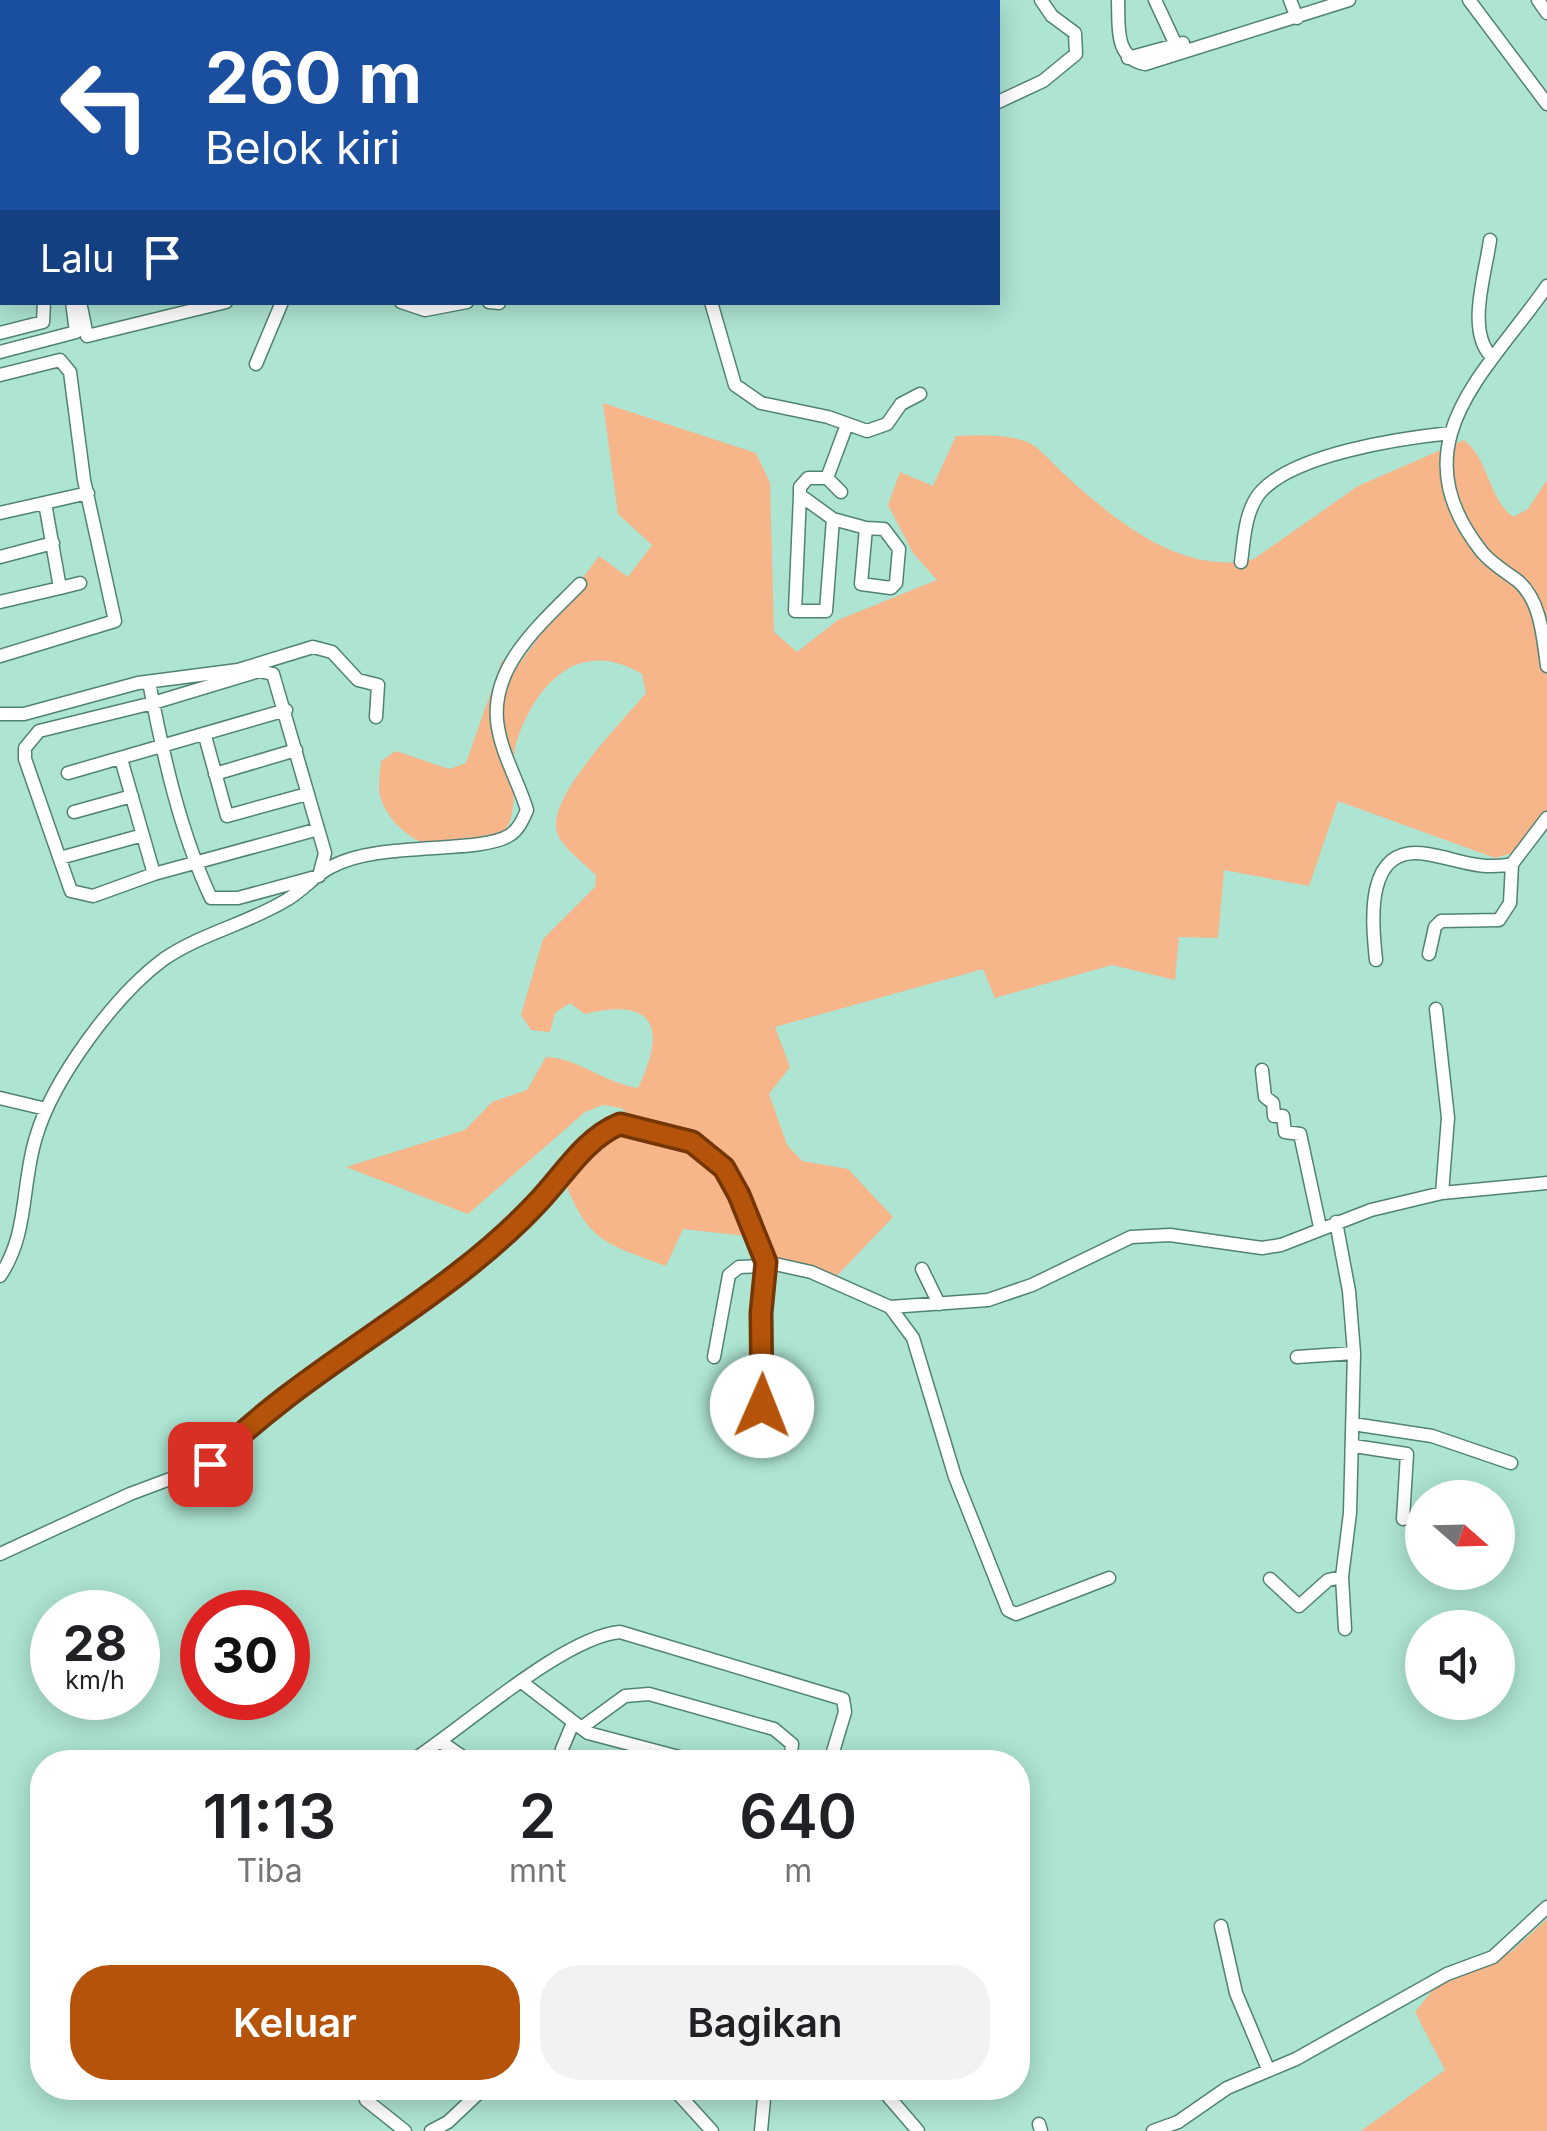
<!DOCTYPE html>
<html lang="id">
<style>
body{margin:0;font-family:Inter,sans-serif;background:#f2f2f2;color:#202124;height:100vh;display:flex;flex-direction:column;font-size:38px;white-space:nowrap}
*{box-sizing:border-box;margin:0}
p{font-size:32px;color:#757577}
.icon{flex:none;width:55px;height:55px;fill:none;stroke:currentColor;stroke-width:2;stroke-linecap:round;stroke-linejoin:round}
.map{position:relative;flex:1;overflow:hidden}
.sheet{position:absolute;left:30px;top:1750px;width:1000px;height:350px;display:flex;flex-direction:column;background:#fff;border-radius:40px;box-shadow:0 5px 25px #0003}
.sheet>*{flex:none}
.hud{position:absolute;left:0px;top:0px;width:1000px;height:305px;box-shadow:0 5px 25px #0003;background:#1a4fa0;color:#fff;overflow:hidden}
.needle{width:65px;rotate:110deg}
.controls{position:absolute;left:1405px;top:1480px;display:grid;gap:20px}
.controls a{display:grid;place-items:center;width:110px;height:110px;border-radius:50%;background:#fff;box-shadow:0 5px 25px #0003;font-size:50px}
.speed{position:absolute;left:30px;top:1590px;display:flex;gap:20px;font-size:50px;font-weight:700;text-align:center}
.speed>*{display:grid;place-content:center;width:130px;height:130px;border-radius:50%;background:#fff;box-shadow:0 5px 25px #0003;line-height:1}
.speed small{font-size:25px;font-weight:400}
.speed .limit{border:15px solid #d22;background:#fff;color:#111}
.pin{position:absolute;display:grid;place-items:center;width:85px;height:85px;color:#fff;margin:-42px;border-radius:20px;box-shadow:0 5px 15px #0006}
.me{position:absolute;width:110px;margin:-55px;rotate:1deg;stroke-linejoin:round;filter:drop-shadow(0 0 8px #0008)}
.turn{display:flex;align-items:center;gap:35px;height:210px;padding:0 40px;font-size:45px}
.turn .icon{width:130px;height:130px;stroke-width:2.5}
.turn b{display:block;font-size:70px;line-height:85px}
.then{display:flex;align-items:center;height:95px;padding:0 40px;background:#0003;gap:20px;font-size:38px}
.eta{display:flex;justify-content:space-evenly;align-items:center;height:170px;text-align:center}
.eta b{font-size:60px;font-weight:600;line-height:70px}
.primary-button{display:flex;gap:20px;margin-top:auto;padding:20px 40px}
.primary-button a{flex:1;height:115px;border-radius:40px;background:#b45309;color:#fff;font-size:40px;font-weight:600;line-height:115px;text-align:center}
.primary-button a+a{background:#f2f2f2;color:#202124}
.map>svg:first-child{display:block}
.green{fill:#f7b58a}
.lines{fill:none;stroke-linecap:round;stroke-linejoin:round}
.minor-casing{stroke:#508374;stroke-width:15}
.minor{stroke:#fff;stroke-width:12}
.route-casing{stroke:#753606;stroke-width:25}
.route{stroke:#b45309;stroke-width:18}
</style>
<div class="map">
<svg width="1547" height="2131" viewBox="0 0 1547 2131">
<rect width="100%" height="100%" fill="#ade4d2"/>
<path class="green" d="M603,403L756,453L770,483L774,632L797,652L838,620L937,580L913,553L888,505L900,472L933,486L956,436C979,435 1002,434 1025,441C1039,446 1054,465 1065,475C1115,520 1182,577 1254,559L1358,486L1464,440C1490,461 1487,496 1513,517L1528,509L1547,480V812L1513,853L1495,858L1338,801L1309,886L1224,870L1218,938L1179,937L1175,980L1112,965L995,998L983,969L775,1027L790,1067L769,1094L787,1145L802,1161L848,1169L893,1217L830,1283L767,1260L755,1237L683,1229L666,1266C607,1244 587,1242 564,1179C576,1167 589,1148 603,1139C632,1121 700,1162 729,1172L708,1145L635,1120L621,1108L603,1105L585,1112L468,1214L346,1167L465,1130L492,1102L527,1090L546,1057C579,1058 604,1083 638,1088C667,1028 655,997 585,1014L570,1003L555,1013L550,1032L531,1030L521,1015L543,939L595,887L596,875C585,864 564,849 558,835C542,801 625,719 646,693L642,674C580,637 537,682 517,740C507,768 522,807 505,830C473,875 396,845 381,799C377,788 380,772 381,761L396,751L449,769L466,763L502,660L516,668L599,556L628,577L652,545L618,514Z
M1547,1919V2131H1361L1445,2070L1415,2012L1437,1985L1511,1952Z"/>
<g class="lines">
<defs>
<path id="minor" d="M1118,0C1119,26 1114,58 1145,64L1349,0
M1155,0L1176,45
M1290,0L1297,18
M1469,0L1547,104
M1538,0L1547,13
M352,2L354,0
M988,2L990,0
M0,6H2
M0,55H2
M1128,58L1183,43
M998,102L1043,81L1076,54L1075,33L1052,16L1041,0
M0,209L2,208
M1490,240C1486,272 1466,330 1491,356
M0,286L2,285
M1547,286C1486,374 1396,443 1482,552C1492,564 1506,572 1518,581C1541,601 1543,637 1547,666
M80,302L87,336L226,302
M401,302L425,310L467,302
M489,302L499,303
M711,302L735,385L761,403L828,417L867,431L887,424L901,404L920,394
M0,333L43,322L44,302
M0,352L76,332L72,302
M256,364L282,302
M0,375L60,360L70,372L84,480L115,621L0,656
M827,478L846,427
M800,495V487L808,478H827L841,492
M0,513L88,493
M833,519L826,611H795L800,495L833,519L866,528
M866,528L884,529L899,549L896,583L891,588L861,584Z
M0,557L53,543
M1241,562C1244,540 1245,512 1259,494C1291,454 1402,438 1451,433
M60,588L80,583
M0,602L60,588L45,503
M149,682C163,755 180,832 211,898H238L319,876L325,853L273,674L259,671L153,703L39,731L25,748V759L71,891L93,896L154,874L315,830
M0,714H24L138,683L238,670L313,647L332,652L358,680L378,685L376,717
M205,736L227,816L307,794
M121,759L154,874
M68,773L286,710
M215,774L296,750
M74,812L132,796
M60,858L143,835
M1429,954L1435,927L1441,921L1499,920L1510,903L1512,864
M1376,960C1372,921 1364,843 1427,854C1458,859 1479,871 1512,864L1547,818
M1436,1009L1448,1118L1442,1193
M1262,1070L1265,1097L1273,1103L1274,1116H1283L1285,1132L1300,1134L1320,1227
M0,1098L46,1109
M1336,1222L1349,1291L1354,1353L1350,1513L1342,1577L1345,1629
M922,1269L939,1304
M0,1276C29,1233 21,1185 36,1137C53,1079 115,995 164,959C202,933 250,923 288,899C303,890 315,875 331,867C380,840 478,855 510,835C519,829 523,819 527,810C518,780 500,752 497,720C492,663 544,621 580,584
M890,1307L913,1338L955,1477L1008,1610L1016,1614L1109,1578
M714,1357L729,1275L739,1267L765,1266
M1297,1357L1354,1353
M763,1406L761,1313L766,1262
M1353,1424L1432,1436L1511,1463
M1354,1446L1407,1454L1403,1519
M0,1554L130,1494L210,1464L313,1376L477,1260L539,1201L568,1166L620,1123C636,1124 650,1130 665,1134C735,1155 740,1202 766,1262L811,1272L890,1307L988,1300L1032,1285L1131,1237L1170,1235L1262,1248L1281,1245L1371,1210L1442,1193L1547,1183
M1270,1579L1299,1606L1328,1580L1342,1577
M523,1683L588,1733L698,1762
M581,1728L625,1696L649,1694L774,1729L792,1744L790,1762
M441,1742L470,1762
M410,1762C462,1729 563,1637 620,1632L843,1699L845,1712L832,1755
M563,1762L562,1749L573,1723
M1221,1926L1236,1993L1268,2069
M673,2088L712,2131
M881,2088L918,2131
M973,2088L974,2090
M366,2100L405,2131
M1039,2124L1041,2131
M431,2131L448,2122L484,2088
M761,2131L765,2088
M1153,2131L1178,2122L1227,2088L1296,2059L1447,1974L1493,1957L1547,1907"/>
</defs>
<use href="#minor" class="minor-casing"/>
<use href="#minor" class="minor"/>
</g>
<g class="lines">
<defs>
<path id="route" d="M210,1464C308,1363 442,1305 538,1202C563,1176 585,1138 620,1124L692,1142L724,1168L739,1195L766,1262L761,1313L762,1406"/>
</defs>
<use href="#route" class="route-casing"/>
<use href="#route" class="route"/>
</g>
</svg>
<div class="controls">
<a><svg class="needle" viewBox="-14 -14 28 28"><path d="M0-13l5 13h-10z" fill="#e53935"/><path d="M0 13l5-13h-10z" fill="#757577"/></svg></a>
<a><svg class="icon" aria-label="sound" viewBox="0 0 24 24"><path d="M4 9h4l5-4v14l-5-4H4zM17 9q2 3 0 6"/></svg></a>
</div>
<div class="speed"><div>28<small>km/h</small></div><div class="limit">30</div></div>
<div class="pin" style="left:210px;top:1464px;background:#d93025"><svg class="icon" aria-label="arrive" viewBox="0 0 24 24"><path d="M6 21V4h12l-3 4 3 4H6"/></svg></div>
<svg class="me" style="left:762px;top:1406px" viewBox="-20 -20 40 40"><circle r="19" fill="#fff"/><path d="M0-13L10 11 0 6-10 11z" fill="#b45309"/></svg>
<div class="hud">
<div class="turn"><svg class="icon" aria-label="left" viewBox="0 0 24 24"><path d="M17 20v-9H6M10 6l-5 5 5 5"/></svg><div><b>260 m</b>Belok kiri</div></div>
<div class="then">Lalu<svg class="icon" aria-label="arrive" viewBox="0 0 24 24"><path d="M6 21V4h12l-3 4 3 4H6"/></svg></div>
</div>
<section class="sheet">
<div class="eta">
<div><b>11:13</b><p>Tiba</p></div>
<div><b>2</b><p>mnt</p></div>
<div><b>640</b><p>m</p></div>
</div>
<div class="primary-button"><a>Keluar</a><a>Bagikan</a></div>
</section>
</div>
